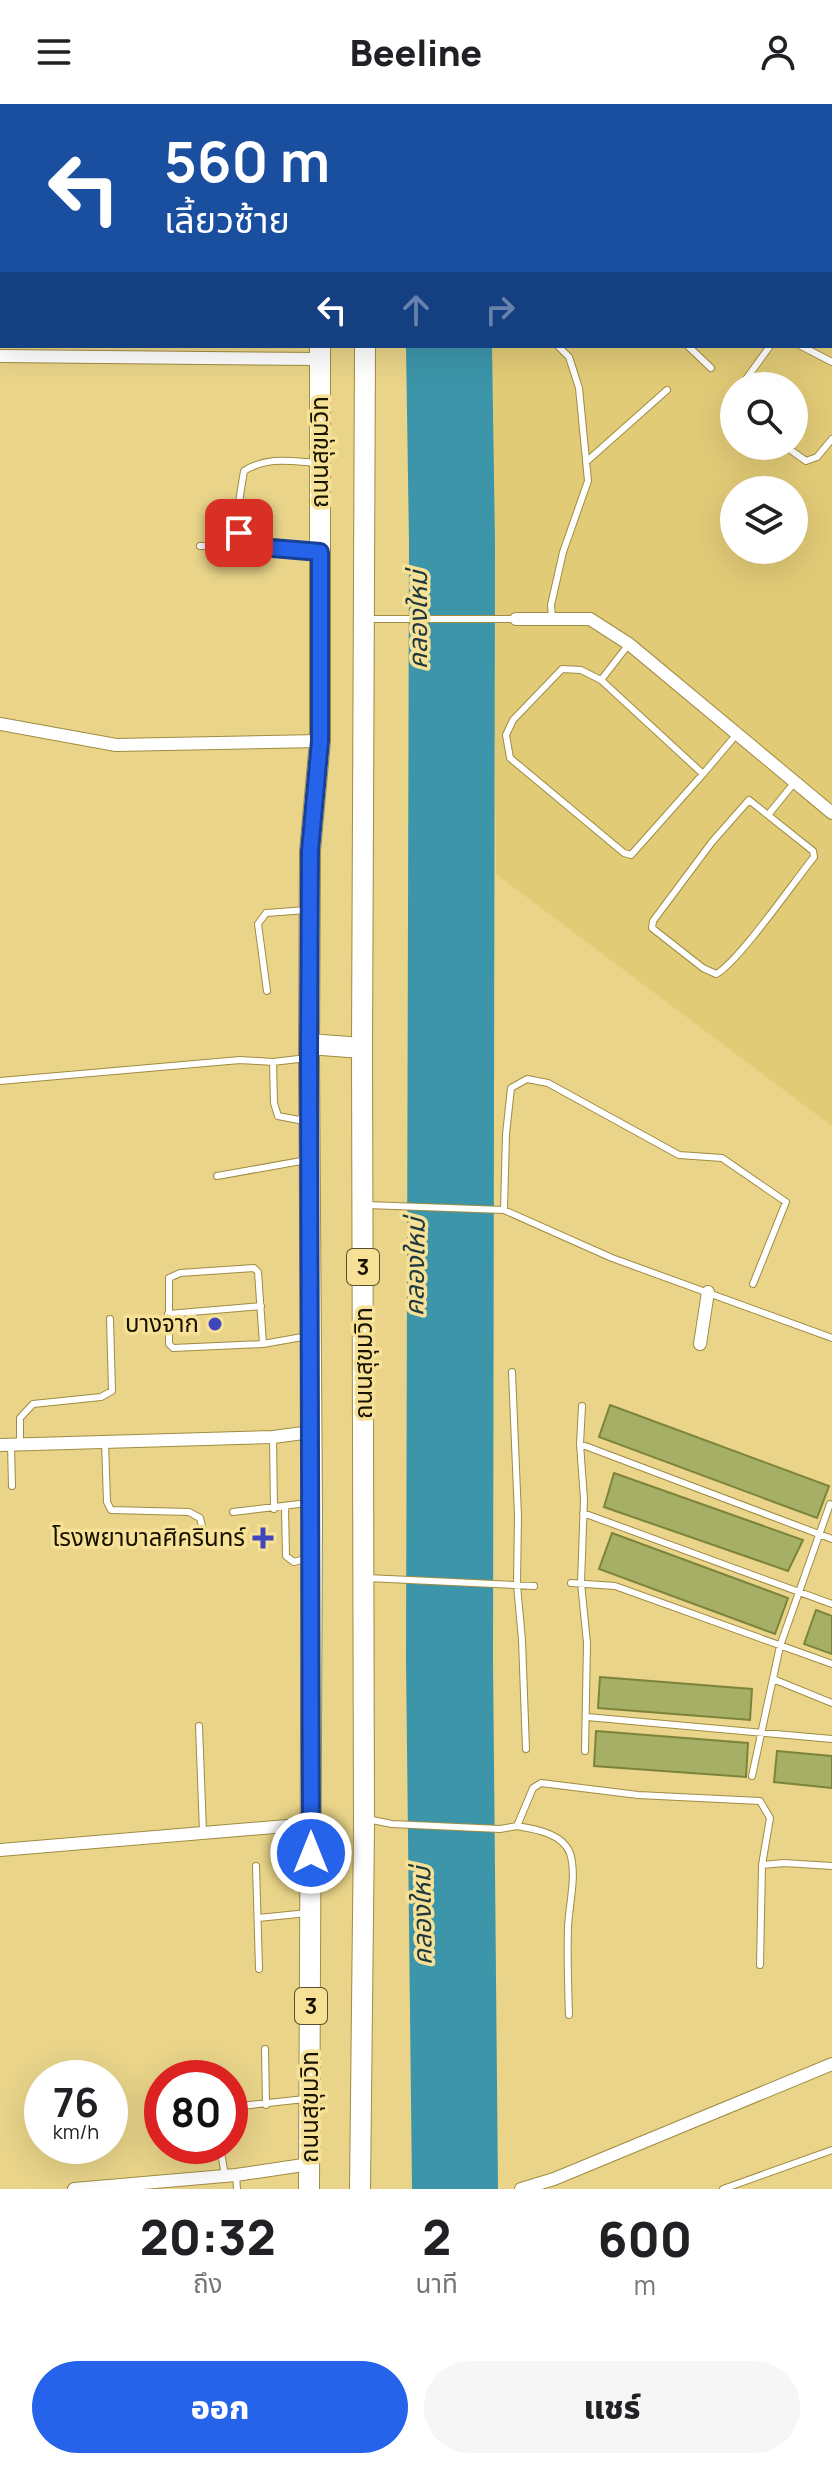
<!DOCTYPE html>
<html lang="th">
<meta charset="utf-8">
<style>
body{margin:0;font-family:Manrope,"Noto Sans Thai",sans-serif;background:#f6f6f6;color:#202124;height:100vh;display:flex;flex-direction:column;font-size:30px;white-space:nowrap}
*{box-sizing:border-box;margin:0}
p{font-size:26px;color:#757577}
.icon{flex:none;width:44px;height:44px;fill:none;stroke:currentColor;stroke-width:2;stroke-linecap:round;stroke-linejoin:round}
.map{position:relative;height:2085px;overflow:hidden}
.sheet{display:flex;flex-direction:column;background:#fff;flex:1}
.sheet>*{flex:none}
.guide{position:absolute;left:0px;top:0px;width:832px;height:244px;box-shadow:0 8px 32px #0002;background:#1a4fa0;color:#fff;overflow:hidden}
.tools{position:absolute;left:720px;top:268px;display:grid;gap:16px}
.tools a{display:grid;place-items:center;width:88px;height:88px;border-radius:50%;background:#fff;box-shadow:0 8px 32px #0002;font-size:40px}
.speed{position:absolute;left:24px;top:1956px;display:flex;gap:16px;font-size:40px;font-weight:700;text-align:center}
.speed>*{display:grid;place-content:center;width:104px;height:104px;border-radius:50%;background:#fff;box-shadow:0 8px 32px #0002;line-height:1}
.speed small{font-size:20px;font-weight:400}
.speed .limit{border:12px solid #d22;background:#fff;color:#111}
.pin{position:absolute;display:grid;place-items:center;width:68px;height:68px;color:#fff;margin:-34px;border-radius:16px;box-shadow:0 4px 12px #0006}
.me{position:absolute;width:88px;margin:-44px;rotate:0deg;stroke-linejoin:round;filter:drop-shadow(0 0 6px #0008)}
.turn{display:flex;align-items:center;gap:28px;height:168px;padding:0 32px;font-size:36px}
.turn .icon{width:104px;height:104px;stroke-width:2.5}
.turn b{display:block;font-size:56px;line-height:68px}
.lanes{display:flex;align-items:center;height:76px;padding:0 32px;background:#0003;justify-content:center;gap:40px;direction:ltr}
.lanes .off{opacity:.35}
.eta{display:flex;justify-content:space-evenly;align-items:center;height:136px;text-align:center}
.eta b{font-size:48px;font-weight:800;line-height:56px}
.cta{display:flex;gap:16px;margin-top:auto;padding:16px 32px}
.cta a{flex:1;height:92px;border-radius:48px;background:#2563eb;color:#fff;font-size:32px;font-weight:800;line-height:92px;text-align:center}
.cta a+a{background:#f6f6f6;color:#202124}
header{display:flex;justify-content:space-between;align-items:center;height:104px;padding:0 32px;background:#fff;font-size:36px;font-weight:800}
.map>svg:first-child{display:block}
.built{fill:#e2cb77;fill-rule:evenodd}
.water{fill:#3c95a9}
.building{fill:#a5af65;stroke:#7c843b;stroke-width:2}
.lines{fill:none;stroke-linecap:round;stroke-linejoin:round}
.service-casing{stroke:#a08c42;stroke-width:8}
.minor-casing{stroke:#a08c42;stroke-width:14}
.tertiary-casing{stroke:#a08c42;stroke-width:18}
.trunk-casing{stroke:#a08c42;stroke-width:22}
.service{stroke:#fff;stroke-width:6}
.minor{stroke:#fff;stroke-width:12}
.tertiary{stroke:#fff;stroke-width:16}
.trunk{stroke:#fff;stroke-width:20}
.route-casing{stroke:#184099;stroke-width:20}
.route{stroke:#2563eb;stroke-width:14}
.poi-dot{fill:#4046bb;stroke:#f6e196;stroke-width:3}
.labels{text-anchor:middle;stroke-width:7;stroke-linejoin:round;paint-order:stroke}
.shield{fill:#f6e196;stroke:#5a4f2d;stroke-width:2}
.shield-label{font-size:22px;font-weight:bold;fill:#171100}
.street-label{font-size:24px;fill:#171100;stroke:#f6e196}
.poi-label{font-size:24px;fill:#171100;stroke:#f6e196;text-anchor:end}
.water-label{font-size:26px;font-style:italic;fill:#1d383f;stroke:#f6e196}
</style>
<header><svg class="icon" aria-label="menu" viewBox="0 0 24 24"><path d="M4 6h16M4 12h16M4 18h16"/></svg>Beeline<svg class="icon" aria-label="person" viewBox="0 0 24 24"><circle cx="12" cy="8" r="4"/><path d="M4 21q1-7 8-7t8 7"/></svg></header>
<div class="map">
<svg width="832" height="2085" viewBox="0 0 832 2085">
<rect width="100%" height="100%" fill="#e9d489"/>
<path class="built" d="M830,200L832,201V1022L496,770L492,242H830ZM734,282H794V342H734ZM734,386H794V446H734Z"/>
<path class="water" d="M406,242H492L495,438L493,1556L498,2085H412L406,1556L409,438Z"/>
<path class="building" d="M610,1301L829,1382L817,1414L599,1333Z
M614,1369L803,1436L788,1467L604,1403Z
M612,1429L788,1494L775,1530L599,1465Z
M816,1506L832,1512V1550L804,1540Z
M600,1573L752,1585L750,1616L598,1604Z
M596,1627L748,1639L746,1673L594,1662Z
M777,1647L832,1652V1684L774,1678Z"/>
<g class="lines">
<defs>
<path id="service" d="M85,0V2
M688,0V2
M0,44H2
M688,242L711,264
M801,242L832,258
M741,282L770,242
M785,342L806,357L817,353L832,335
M586,358L667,286
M200,442H248
M315,447L249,442C232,420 240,393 244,367C268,352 290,357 317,359
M552,514L551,501L563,448L588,377L579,284L569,253L558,242
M368,515H516
M629,540L601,576L703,670L736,631
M601,576L581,566L562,565L513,616L506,631L510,654L624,749L631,751L703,670
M749,696L813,747L814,753C796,775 737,860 716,870L703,864L652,824L653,817L712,738Z
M768,711L794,679
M267,887L258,820L266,809L307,806
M273,958L274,999L278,1012L299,1016L303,1013
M0,977L240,956L273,958L307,954
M217,1072L307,1056
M367,1101L504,1106L612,1154L832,1234
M504,1106L506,1030L511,984L527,975L548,979L679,1051L722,1054L786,1098L753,1180
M168,1210L261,1202
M263,1240L258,1168L254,1164L180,1169L169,1174V1240L173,1244L263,1240L308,1232
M512,1268L518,1412L517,1481L522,1536L526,1645
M582,1302L580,1340L584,1395L581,1479L587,1539L585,1647
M273,1333L274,1405
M105,1337L107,1398L111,1406L189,1408L200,1414L203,1426
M580,1340L832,1435
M11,1341L12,1382
M20,1341V1314L33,1300L101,1293L112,1287L110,1215
M285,1404L286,1452L294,1458L308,1454
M233,1408L307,1399
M583,1409L832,1500
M367,1474L534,1482
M571,1479L615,1482L832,1560
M773,1575L832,1599
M587,1613L832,1635
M199,1622L203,1728
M752,1672L780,1542L830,1400
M367,1715L392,1720L500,1725L517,1722L533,1684L541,1679L638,1691L760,1697L770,1714L762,1761L784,1759L832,1762
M517,1722C535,1725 562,1729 570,1749C577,1771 569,1801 568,1823C567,1853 568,1882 569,1911
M256,1762L259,1865
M258,1814L308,1809
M760,1861L762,1761
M265,1945L266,2001
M230,2007L241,2002L305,1995
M220,2042L225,2072
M236,2071L237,2085
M723,2085L832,2046"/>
<path id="minor" d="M0,252L320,255
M516,515H590L629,540L832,709
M0,620L116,641L320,637
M700,1240L708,1188
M0,1341L273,1333L311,1328
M0,1746L311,1720
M74,2085L236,2071L310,2060
M521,2085L554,2075L832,1960"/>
<path id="tertiary" d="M830,190L832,191"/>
<path id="trunk" d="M367,0V2
M320,2V0
M309,940L362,944
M309,2085L312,1409L309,954L310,747L320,637V242
M360,2085L364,1722L362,944L365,242"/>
</defs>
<use href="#service" class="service-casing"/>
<use href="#minor" class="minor-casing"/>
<use href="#tertiary" class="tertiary-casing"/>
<use href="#trunk" class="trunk-casing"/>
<use href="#service" class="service"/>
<use href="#minor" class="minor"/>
<use href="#tertiary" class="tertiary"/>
<use href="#trunk" class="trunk"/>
</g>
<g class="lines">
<defs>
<path id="route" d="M239,429L249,442L320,448V637L310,747L309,954L311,1749"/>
</defs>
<use href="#route" class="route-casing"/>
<use href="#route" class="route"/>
</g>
<g class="poi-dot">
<circle cx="215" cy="1220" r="8"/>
<path d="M259 1422h8v8h8v8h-8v8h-8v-8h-8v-8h8z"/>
</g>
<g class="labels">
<g class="shield">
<rect x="347" y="1145" width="32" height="36" rx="6"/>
<rect x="295" y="1884" width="32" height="36" rx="6"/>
</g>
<g class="shield-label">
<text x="363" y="1171">3</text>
<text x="311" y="1910">3</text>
</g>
<g class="street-label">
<text transform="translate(320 348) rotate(-90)" y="8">ถนนสุขุมวิท</text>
<text transform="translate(364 1259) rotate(-90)" y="8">ถนนสุขุมวิท</text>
<text transform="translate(310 2003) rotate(-90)" y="8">ถนนสุขุมวิท</text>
</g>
<g class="poi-label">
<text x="199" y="1228">บางจาก</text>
<text x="245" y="1442">โรงพยาบาลศิครินทร์</text>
</g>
<g class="water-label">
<text transform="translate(418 516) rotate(-90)" y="9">คลองใหม่</text>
<text transform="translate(415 1163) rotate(-89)" y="9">คลองใหม่</text>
<text transform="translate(422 1812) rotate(-91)" y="9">คลองใหม่</text>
</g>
</g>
</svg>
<div class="tools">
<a><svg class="icon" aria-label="search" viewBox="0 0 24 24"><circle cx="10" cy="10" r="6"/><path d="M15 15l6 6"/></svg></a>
<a><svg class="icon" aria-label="layers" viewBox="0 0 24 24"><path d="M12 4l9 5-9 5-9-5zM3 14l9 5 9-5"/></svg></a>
</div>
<div class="speed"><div>76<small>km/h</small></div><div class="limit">80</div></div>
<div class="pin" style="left:239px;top:429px;background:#d93025"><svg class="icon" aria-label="arrive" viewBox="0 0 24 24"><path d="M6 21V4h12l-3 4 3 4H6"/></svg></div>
<svg class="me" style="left:311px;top:1749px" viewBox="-20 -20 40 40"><circle r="17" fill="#2563eb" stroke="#fff" stroke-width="3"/><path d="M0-11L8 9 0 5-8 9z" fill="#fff"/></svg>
<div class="guide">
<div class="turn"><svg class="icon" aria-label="left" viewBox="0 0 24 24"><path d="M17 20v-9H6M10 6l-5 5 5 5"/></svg><div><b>560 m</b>เลี้ยวซ้าย</div></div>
<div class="lanes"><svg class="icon" aria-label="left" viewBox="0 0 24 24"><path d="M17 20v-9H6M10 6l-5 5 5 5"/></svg><svg class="icon off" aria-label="ahead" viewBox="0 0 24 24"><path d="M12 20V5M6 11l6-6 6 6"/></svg><svg class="icon off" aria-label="right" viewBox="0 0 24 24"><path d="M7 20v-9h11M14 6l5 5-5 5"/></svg></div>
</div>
</div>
<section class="sheet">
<div class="eta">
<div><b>20:32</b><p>ถึง</p></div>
<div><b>2</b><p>นาที</p></div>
<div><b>600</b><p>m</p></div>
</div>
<div class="cta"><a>ออก</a><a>แชร์</a></div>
</section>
